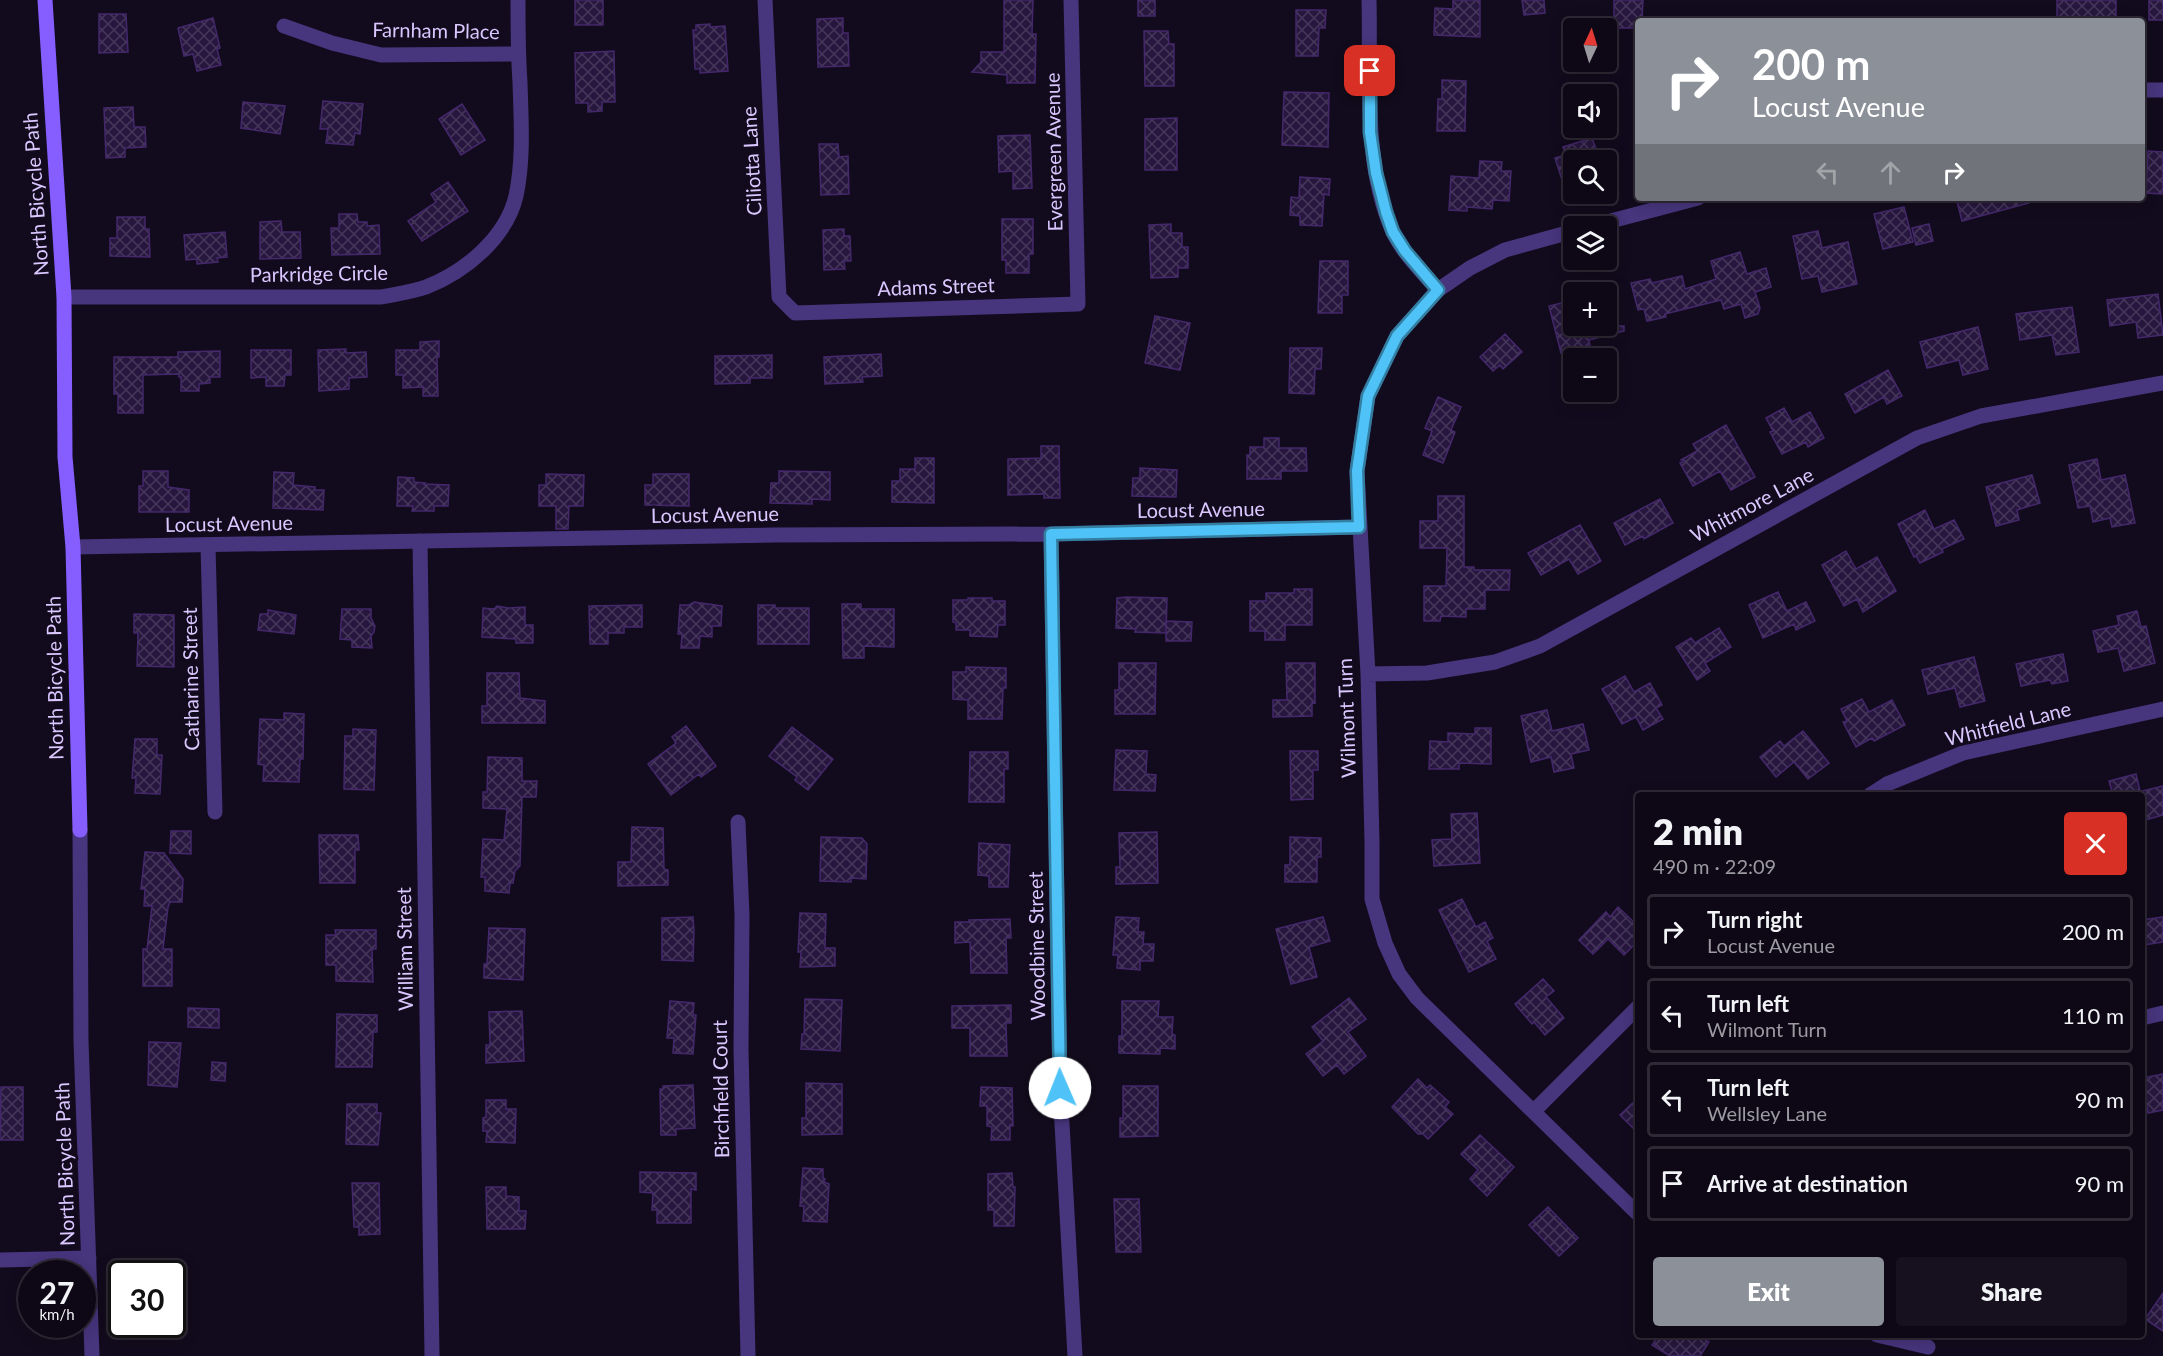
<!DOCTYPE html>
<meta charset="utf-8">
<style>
body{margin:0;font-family:Lato,sans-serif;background:#17111f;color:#f1f3f6;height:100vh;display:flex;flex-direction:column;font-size:22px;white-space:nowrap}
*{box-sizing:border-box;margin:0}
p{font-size:20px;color:#9b9aa1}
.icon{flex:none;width:33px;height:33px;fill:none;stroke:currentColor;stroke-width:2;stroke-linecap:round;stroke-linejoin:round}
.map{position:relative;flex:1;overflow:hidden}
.drawer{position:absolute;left:1635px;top:792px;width:510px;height:546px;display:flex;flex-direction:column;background:#0e0816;border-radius:6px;box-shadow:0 3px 15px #0003,0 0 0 2px #2e2935}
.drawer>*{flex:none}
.banner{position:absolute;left:1635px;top:18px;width:510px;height:183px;border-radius:6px;box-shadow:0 3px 15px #0003,0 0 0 2px #2e2935;background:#8c9099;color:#fff;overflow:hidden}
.needle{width:39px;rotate:4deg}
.buttons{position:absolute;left:1563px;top:18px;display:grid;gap:12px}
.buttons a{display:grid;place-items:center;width:54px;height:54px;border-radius:6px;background:#0e0816;box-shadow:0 3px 15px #0003,0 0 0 2px #2e2935;font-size:30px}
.speed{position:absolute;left:18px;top:1260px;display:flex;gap:12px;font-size:30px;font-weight:700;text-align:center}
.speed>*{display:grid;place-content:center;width:78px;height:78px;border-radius:50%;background:#0e0816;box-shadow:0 3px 15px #0003,0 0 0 2px #2e2935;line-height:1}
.speed small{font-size:15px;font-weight:400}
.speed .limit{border:3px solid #111;border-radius:9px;background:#fff;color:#111}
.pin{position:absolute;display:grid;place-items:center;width:51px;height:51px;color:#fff;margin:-26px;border-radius:12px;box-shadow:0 3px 9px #0006}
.me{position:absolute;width:66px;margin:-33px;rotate:359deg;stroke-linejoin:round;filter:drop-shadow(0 0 4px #0008)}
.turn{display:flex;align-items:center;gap:21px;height:126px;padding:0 18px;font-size:27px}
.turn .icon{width:78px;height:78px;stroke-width:2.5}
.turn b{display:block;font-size:42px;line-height:51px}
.lanes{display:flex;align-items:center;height:57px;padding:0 18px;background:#0003;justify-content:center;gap:30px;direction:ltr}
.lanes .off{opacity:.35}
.round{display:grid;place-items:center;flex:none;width:63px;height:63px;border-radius:6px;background:#17111f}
.headline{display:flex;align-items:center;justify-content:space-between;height:102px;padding:0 18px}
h1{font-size:36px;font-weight:800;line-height:45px}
.primary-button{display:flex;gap:12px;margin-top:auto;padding:12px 18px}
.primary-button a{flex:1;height:69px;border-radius:6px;background:#8c9099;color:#fff;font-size:24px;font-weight:800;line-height:69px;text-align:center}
.primary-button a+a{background:#17111f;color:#f1f3f6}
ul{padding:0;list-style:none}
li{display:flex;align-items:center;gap:18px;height:75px;margin:0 12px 9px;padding:0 6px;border:3px solid #2e2935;border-radius:6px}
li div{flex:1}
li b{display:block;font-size:22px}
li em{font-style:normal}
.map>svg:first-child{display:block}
.building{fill:url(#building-cross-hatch);stroke:#44286b;stroke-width:1.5}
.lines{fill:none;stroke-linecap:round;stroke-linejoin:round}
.street{stroke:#47357d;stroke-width:15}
.secondary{stroke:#865eff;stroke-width:15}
.route-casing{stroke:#337fa1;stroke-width:15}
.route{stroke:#4fc3f7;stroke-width:10}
.labels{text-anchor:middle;stroke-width:6;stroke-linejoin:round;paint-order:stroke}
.street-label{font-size:20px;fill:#dac7ff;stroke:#120b1d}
</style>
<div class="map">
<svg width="2163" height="1356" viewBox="0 0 2163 1356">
<defs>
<pattern id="building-cross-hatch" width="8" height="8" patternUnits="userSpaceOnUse" patternTransform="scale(1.5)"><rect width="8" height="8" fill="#27173e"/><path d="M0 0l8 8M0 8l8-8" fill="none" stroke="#46375b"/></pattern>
</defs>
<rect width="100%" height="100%" fill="#120b1d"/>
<path class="building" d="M575,0H603V25H575Z
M1004,0H1033L1032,34H1036L1035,83H1007V75L972,72L981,62V52H1004Z
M1138,0H1155V16H1138Z
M1453,0H1480V37L1434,35L1435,8L1453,9Z
M1522,0H1544L1545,13L1524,15Z
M1614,0H1643L1642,21H1638V28H1614Z
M2057,0H2116V21H2057Z
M2149,0H2163V20H2149Z
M1296,10H1326L1325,28H1319L1318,56H1296Z
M99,14H126L128,52L99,53Z
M213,18L220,48L217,49L221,65L197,71L193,54L184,56L178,28Z
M843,18V33H848L849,66L818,67L817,19Z
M710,24V27L725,26L728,71L700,73V69H695L693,30H696V25Z
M1144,31H1168L1169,44H1174V86H1145Z
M614,51L615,102H602V111L588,112V103H576L575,53Z
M1442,80L1466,81L1465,131H1437L1438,99H1442Z
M1284,92L1329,93L1328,147L1282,145Z
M323,101L363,104L360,134L355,133L353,145L326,143L328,129H320Z
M243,102L285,106L280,134L241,128Z
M462,104L485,140L461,155L439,119Z
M133,107L134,127H145L146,147L125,148V157L106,158L104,108Z
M1177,118V170H1145V119Z
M1030,135L1032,188L1013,189V171L999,172L998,136Z
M1592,138L1600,160H1574V205H1570L1555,158L1566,155L1563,147Z
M819,144H838L839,157L848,156L849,194L821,195Z
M2148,151L2163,152V194L2146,193Z
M1480,161L1502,162L1501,171H1511L1509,201L1493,200L1492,209L1467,207V211L1449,210L1451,176L1479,178Z
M1300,177L1330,179L1329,195L1324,194L1322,226L1300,225V216L1290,215L1291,197L1299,198Z
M448,182L468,211L422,241L408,221L436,202L431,194Z
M1956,198H2029V203L1962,221Z
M1904,207L1913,242L1883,249L1874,214Z
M339,214H357L358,222H367V226L379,225L380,254L332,255L331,228H339Z
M117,217H145V229H149L150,257L110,256V238H117Z
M1002,219H1033V254H1029V273H1006V260H1002Z
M281,221L282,232H300L301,258L260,259V222Z
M1171,224V233H1182V247H1188V268H1178V277L1151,278L1149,225Z
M1929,224L1933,241L1916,245L1912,228Z
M844,229V236H850L851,261H844L845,269L824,270L823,230Z
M1818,231L1822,248L1848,242L1857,284L1822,292L1818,276L1802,279L1793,236Z
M225,232L227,257L217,258L218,262L197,264V259L186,260L184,235Z
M1740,252L1747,274L1766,268L1771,287L1755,292L1760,308L1758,314L1745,318L1741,304L1724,309L1721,300L1665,314L1666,317L1647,321L1644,309L1638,310L1631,283L1650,279L1652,283L1682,276L1685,289L1716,279L1711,261Z
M1320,261H1348V295H1342V313H1318Z
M2158,294L2163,335L2138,338L2136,322L2110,326L2107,300Z
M1574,300V326H1624V331L1589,340L1590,346L1561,353L1549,306Z
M2072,307L2079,352L2056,355L2052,335L2020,340L2016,314Z
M1155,316L1190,323L1180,370L1145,363Z
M1978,327L1988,369L1963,375L1959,360L1927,368L1920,342Z
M1505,334L1522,352L1503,369L1500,365L1493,371L1480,357Z
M439,341V357H437L438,396H423V387L403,388V375H396V350H420V342Z
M1290,348H1322L1321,369H1315L1314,394L1289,393Z
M346,349V353L366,352L367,377L349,378V389L319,391L318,350Z
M251,350H291V375H285L284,386H266V377L251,378Z
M220,351V377H210V383L199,384V391H181V377H179V374L143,375V413H118V394H114V357H178V352Z
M881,354L882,376L862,377L863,382L825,384L824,357Z
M772,355V378H750V383L715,384V356Z
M1888,370L1902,396L1887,404L1884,397L1855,413L1845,394Z
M1438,397L1461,407L1451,430L1455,432L1443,463L1423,455L1432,431L1425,428Z
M1784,408L1792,422L1810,412L1824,438L1808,447L1806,442L1782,454L1770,432L1773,431L1766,418Z
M1726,425L1755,477L1731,490L1720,471L1693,486L1680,463L1683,462L1681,460L1697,451L1693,444Z
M1264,438H1279V448H1306L1307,471H1281V479H1247V455H1250V447H1264Z
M1041,446H1059L1060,498H1044V494L1008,495V459L1041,458Z
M915,458H934V503L892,502V481H900V469H915Z
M2097,459L2101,480L2125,475L2135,523L2112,527L2110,518L2093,522L2090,506L2078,508L2069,465Z
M1140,468L1177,470L1176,497L1132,496L1133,478H1140Z
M143,471H168V487L189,490V512H139V486H143Z
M779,471L830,472V500L812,499V504L770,503L771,483H779Z
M274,472L294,473L293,485L315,487V490H324L323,510L273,508Z
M546,474L584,475L583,506H569L568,529H556V506H539V485H546Z
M653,474H689V506L645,505V485H653Z
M2032,475L2040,503L2017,510L2019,520L1996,526L1986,487Z
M398,477L414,478V482L425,483L424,484L449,485L448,506H434V511H412L413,506H397Z
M1438,496H1464V567H1474V570H1510L1509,590H1485V609H1466V617L1441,616L1440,621H1424V586H1446L1447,548H1420V521H1438Z
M1660,499L1673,523L1644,539L1643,536L1625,545L1614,523Z
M1925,510L1934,529L1954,520L1964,539L1942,549L1943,552L1920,563L1916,556L1914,557L1898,524Z
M1580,525L1601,561L1578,574L1569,559L1541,575L1528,553Z
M1846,551L1856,569L1877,557L1896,591L1863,612L1857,599L1844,606L1822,565Z
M1294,589H1312V625H1285V640H1265V631H1250V601H1266V593H1294Z
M1778,592L1787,611L1806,602L1815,621L1796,630L1794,624L1763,638L1749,605Z
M1127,597L1167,598L1166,633L1135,632L1136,629L1116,628L1117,598Z
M968,598H992V601H1005V625H998L997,637L970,636V630H956V623L953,622V600H968Z
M694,602L722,606L721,626H712V637L700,636L699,648H681L682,634H678L680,605H689Z
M842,604H861V609H894V647L864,646V658H843Z
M642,605V627H624V633H608V644H590L589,606Z
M758,605H775V608H809V644H758Z
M497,606L508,608L525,607V625H533V643H516V639L482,637L483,608L494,609Z
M342,609H371V618L375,626L374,632L371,636L372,648L352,647V640L340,639Z
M268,610L296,615L294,634L258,630L260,614H268Z
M2137,611L2141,627L2146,626L2155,663L2124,671L2118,648L2098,652L2093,631L2119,625L2117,616Z
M134,614L174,615V667L137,666L138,633H134Z
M1166,621L1192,622L1191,641H1166Z
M1719,628L1731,647L1705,663L1710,671L1697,680L1676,647L1691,638L1695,643Z
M2063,654L2068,681L2052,684L2050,680L2021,686L2016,664Z
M1974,657L1985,701L1960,707L1955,688L1928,694L1922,670Z
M1119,663H1156L1155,714H1115V690H1119Z
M1286,663H1315V703L1312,702V716L1273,717V700H1287Z
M966,667L1006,668V688H1003L1002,719H968V700L953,699V672H966Z
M487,673H519L520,698L545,701V723H482V706H487Z
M1625,676L1634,692L1650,683L1662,705L1656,708L1663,719L1643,730L1636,717L1622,724L1602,689Z
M1862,699L1869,712L1892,700L1905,725L1874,741L1872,738L1856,747L1843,722L1847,721L1841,709Z
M1547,710L1552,731L1583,724L1589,750L1571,754L1574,768L1554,772L1551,757L1531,762L1521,716Z
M284,713L304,714L303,759H300L299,782L263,781L264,765L258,764L260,719L284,720Z
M686,726L716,766L701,777L699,774L671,795L648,764L676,743L672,737Z
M792,727L833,759L808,790L795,780L797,777L769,756Z
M1475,728H1491V764L1459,763V769H1429L1430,741L1448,742V733L1475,734Z
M353,729L376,730L374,790L344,789L345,736H353Z
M1803,731L1829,763L1808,779L1794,762L1776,777L1760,757L1780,741L1784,746Z
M135,739H157V755H162L160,794L135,793L136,778H132Z
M1116,750L1147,751L1146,774L1156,775L1155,791L1114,790Z
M1290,751H1318V770H1313V799L1291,800Z
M970,752H1008V769H1004V802H969Z
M488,757L522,758V781H537L536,797H522L520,866L515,871L513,883H510L509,893L485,891V877H481L483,839L504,840L507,809L483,808V792H487Z
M2136,774L2141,795H2113L2109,781Z
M2163,786V815L2142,821V791Z
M1477,813L1480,863L1434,866L1432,840L1452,839L1451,814Z
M632,827L663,828L664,869L668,870V885L618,886V862H631Z
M171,831H191V854L170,853Z
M1157,832L1158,883L1116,884V867H1120L1119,833Z
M319,835H358L359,850H355V883H320Z
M821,837L862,838L867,844L866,879L851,878V882L820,881Z
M1290,837L1321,838V857H1317V882H1285V865H1290Z
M979,843L1010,845L1008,887H989V876L978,875Z
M145,852L164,853L183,879L182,902H170L168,907L163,949H172V986H143V949H147L152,906H144L145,889H141Z
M1462,899L1476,927L1485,922L1493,938L1487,941L1496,959L1469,972L1439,910Z
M1618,907L1638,926V941L1624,955L1608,939L1593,954L1579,940L1606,912L1610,917Z
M800,913L826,914L825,948H835V966L800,967L801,952H798Z
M693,917L694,931L693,961L662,960V918Z
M1116,917L1139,918L1138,932H1144L1143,944H1154L1153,961H1140V970L1117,968L1118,955H1113Z
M1323,917L1330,941L1309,947L1317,977L1291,984L1276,929Z
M2163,917V942L2144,945L2142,920Z
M1010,919L1011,938H1006L1007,973H971L970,942L955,943V922H969V920Z
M489,928L525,929L523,980L484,978V964H487Z
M335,930H376V949H372L373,982L336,981V965H326V935H336Z
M1543,979L1554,991L1546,997L1564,1018L1545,1035L1534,1022L1532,1024L1515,1004Z
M1349,998L1366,1019L1348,1032L1366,1056L1344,1074L1337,1065L1323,1076L1306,1054L1323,1041L1312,1027Z
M805,999L842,1000L840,1051L801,1049L802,1034H804Z
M670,1001L694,1003L693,1015H696L693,1054L673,1053L674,1038H667Z
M1122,1001H1159L1158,1017H1173L1172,1034L1175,1035V1049L1160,1048V1054L1119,1053V1036H1122Z
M1011,1005V1023H1006L1007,1056H970V1028H952V1006Z
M188,1008L219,1009V1028L188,1027Z
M522,1011L524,1061L486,1063V1045H490L489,1012Z
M337,1014L377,1015V1032H373L372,1067H336Z
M149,1042L181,1043L177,1087L148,1085Z
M212,1062L226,1063L225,1081L211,1080Z
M2163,1074V1110L2148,1113L2142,1078Z
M1418,1079L1427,1088L1430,1085L1449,1102L1445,1107L1453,1114L1428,1139L1423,1134H1418L1392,1107Z
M806,1083L842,1084V1134L802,1135V1118H806Z
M693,1085L695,1128L676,1129V1135H661L660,1089H663V1086Z
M1123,1086H1158V1136L1120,1137V1118H1123Z
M1,1087H23V1140H0Z
M981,1087L1012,1088L1013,1126L1010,1125V1140H991L992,1127L987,1126V1106H980Z
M1638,1098V1133L1620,1115Z
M486,1100H506V1109H516L515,1143L486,1142L487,1131H483V1118L486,1117Z
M347,1104H377V1113H381L378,1145L346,1144Z
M1480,1135L1514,1167L1487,1196L1470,1179L1478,1170L1461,1154Z
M803,1168L823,1169V1178L825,1179L824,1182L829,1184L827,1222L803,1221L804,1206H800Z
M640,1172L696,1173V1190L691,1189V1223H657V1210H652L653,1193L640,1192Z
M1012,1173L1013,1187H1015L1014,1226H994V1210H988V1174Z
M352,1183H379L380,1234L359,1235V1227H354Z
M486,1187H506V1196L519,1197V1211H526L525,1229H487Z
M1114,1199H1139L1141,1252H1116Z
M1548,1207L1578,1238L1559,1256L1529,1225Z
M2163,1293V1331L2145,1319Z
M1659,1335H1698L1709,1342L1700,1356H1670L1652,1345Z"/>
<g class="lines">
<path class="street" d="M765,0L779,297L795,313L1078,304L1071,0
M1369,0C1371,73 1362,163 1393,232C1403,253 1422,272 1438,290
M284,26L332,43L381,55L518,54
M2142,90H2163
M1592,226L1698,198
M1574,231L1505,250L1470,268L1438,290L1397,336L1368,396L1357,471L1368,674L1372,842V899L1385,943L1399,974L1417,998L1638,1214
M64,297H381C396,294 412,292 426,287C465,272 506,238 516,196C524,158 521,120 520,82C518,55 518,27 518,0
M1051,534L1060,1088L1075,1356
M420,541L432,1356
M208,546L215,812
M73,547L774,535L1051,534L1359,527
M1368,674L1427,673L1495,662L1540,646L1917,438L1981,416L2163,383
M1870,795L1887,784L1963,753L2163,709
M738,822L742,915L741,1049L748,1356
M80,830L81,1041L92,1356
M2142,1018L2163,1013
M1534,1111L1638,1007
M0,1260L89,1258
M1877,1335L1928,1347"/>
<path class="secondary" d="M45,0L64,297L65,457L73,547L80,830"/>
</g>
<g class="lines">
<defs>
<path id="route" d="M1060,1088L1051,534L1359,527L1357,471L1368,396L1397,336L1438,290L1405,251L1393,232L1386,212L1376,173L1370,132V71"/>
</defs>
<use href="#route" class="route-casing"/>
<use href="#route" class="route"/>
</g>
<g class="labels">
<g class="street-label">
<text transform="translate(436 31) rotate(1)" y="7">Farnham Place</text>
<text transform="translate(1054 152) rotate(-91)" y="7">Evergreen Avenue</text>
<text transform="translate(752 161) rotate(-93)" y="7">Ciliotta Lane</text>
<text transform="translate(36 194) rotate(-94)" y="7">North Bicycle Path</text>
<text transform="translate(319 274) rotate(-1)" y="7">Parkridge Circle</text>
<text transform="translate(936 287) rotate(-2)" y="7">Adams Street</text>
<text transform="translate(1752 505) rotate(-28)" y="7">Whitmore Lane</text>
<text transform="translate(1201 510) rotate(-1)" y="7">Locust Avenue</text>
<text transform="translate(715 515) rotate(-1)" y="7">Locust Avenue</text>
<text transform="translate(229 524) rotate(-1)" y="7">Locust Avenue</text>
<text transform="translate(55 678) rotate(-91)" y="7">North Bicycle Path</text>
<text transform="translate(191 679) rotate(-91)" y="7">Catharine Street</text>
<text transform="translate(1347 718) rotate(-92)" y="7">Wilmont Turn</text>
<text transform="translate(2008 724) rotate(-14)" y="7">Whitfield Lane</text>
<text transform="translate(1037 946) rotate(-91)" y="7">Woodbine Street</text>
<text transform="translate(405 949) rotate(-91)" y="7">William Street</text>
<text transform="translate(721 1089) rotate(-91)" y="7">Birchfield Court</text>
<text transform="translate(65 1164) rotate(-92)" y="7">North Bicycle Path</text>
</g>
</g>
</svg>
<div class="buttons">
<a><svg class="needle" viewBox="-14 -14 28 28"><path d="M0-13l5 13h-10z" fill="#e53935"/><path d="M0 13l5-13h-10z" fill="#9b9aa1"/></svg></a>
<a><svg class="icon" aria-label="sound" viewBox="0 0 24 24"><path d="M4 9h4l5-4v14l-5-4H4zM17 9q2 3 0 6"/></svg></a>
<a><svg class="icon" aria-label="search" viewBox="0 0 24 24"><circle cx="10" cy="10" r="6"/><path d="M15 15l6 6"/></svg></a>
<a><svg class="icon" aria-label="layers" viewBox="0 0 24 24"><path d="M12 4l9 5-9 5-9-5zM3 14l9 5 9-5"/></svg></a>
<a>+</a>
<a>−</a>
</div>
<div class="speed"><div>27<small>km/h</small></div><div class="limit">30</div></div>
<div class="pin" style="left:1370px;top:71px;background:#d93025"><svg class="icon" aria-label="arrive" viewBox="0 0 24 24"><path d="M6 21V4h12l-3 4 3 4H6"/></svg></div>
<svg class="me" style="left:1060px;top:1088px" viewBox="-20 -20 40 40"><circle r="19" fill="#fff"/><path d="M0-13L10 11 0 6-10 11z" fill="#4fc3f7"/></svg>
<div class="banner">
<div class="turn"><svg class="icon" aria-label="right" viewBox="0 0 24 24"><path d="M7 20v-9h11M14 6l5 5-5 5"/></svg><div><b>200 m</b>Locust Avenue</div></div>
<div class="lanes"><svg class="icon off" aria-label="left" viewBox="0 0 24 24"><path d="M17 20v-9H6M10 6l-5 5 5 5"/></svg><svg class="icon off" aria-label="ahead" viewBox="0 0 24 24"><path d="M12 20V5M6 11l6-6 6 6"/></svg><svg class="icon" aria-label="right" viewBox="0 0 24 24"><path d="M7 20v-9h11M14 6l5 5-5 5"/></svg></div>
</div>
<section class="drawer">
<div class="headline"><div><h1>2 min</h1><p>490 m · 22:09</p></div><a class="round" style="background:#d93025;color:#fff"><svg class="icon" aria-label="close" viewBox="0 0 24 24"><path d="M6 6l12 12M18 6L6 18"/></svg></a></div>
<ul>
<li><svg class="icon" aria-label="right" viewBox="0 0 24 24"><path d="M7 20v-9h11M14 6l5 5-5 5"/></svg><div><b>Turn right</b><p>Locust Avenue</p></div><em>200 m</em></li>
<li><svg class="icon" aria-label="left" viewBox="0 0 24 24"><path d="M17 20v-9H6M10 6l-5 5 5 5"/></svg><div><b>Turn left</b><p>Wilmont Turn</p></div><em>110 m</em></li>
<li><svg class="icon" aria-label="left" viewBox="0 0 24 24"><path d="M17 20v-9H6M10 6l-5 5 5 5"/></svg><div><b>Turn left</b><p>Wellsley Lane</p></div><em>90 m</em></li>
<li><svg class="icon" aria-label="arrive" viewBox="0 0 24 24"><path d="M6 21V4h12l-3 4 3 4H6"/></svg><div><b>Arrive at destination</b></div><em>90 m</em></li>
</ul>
<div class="primary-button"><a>Exit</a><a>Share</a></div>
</section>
</div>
